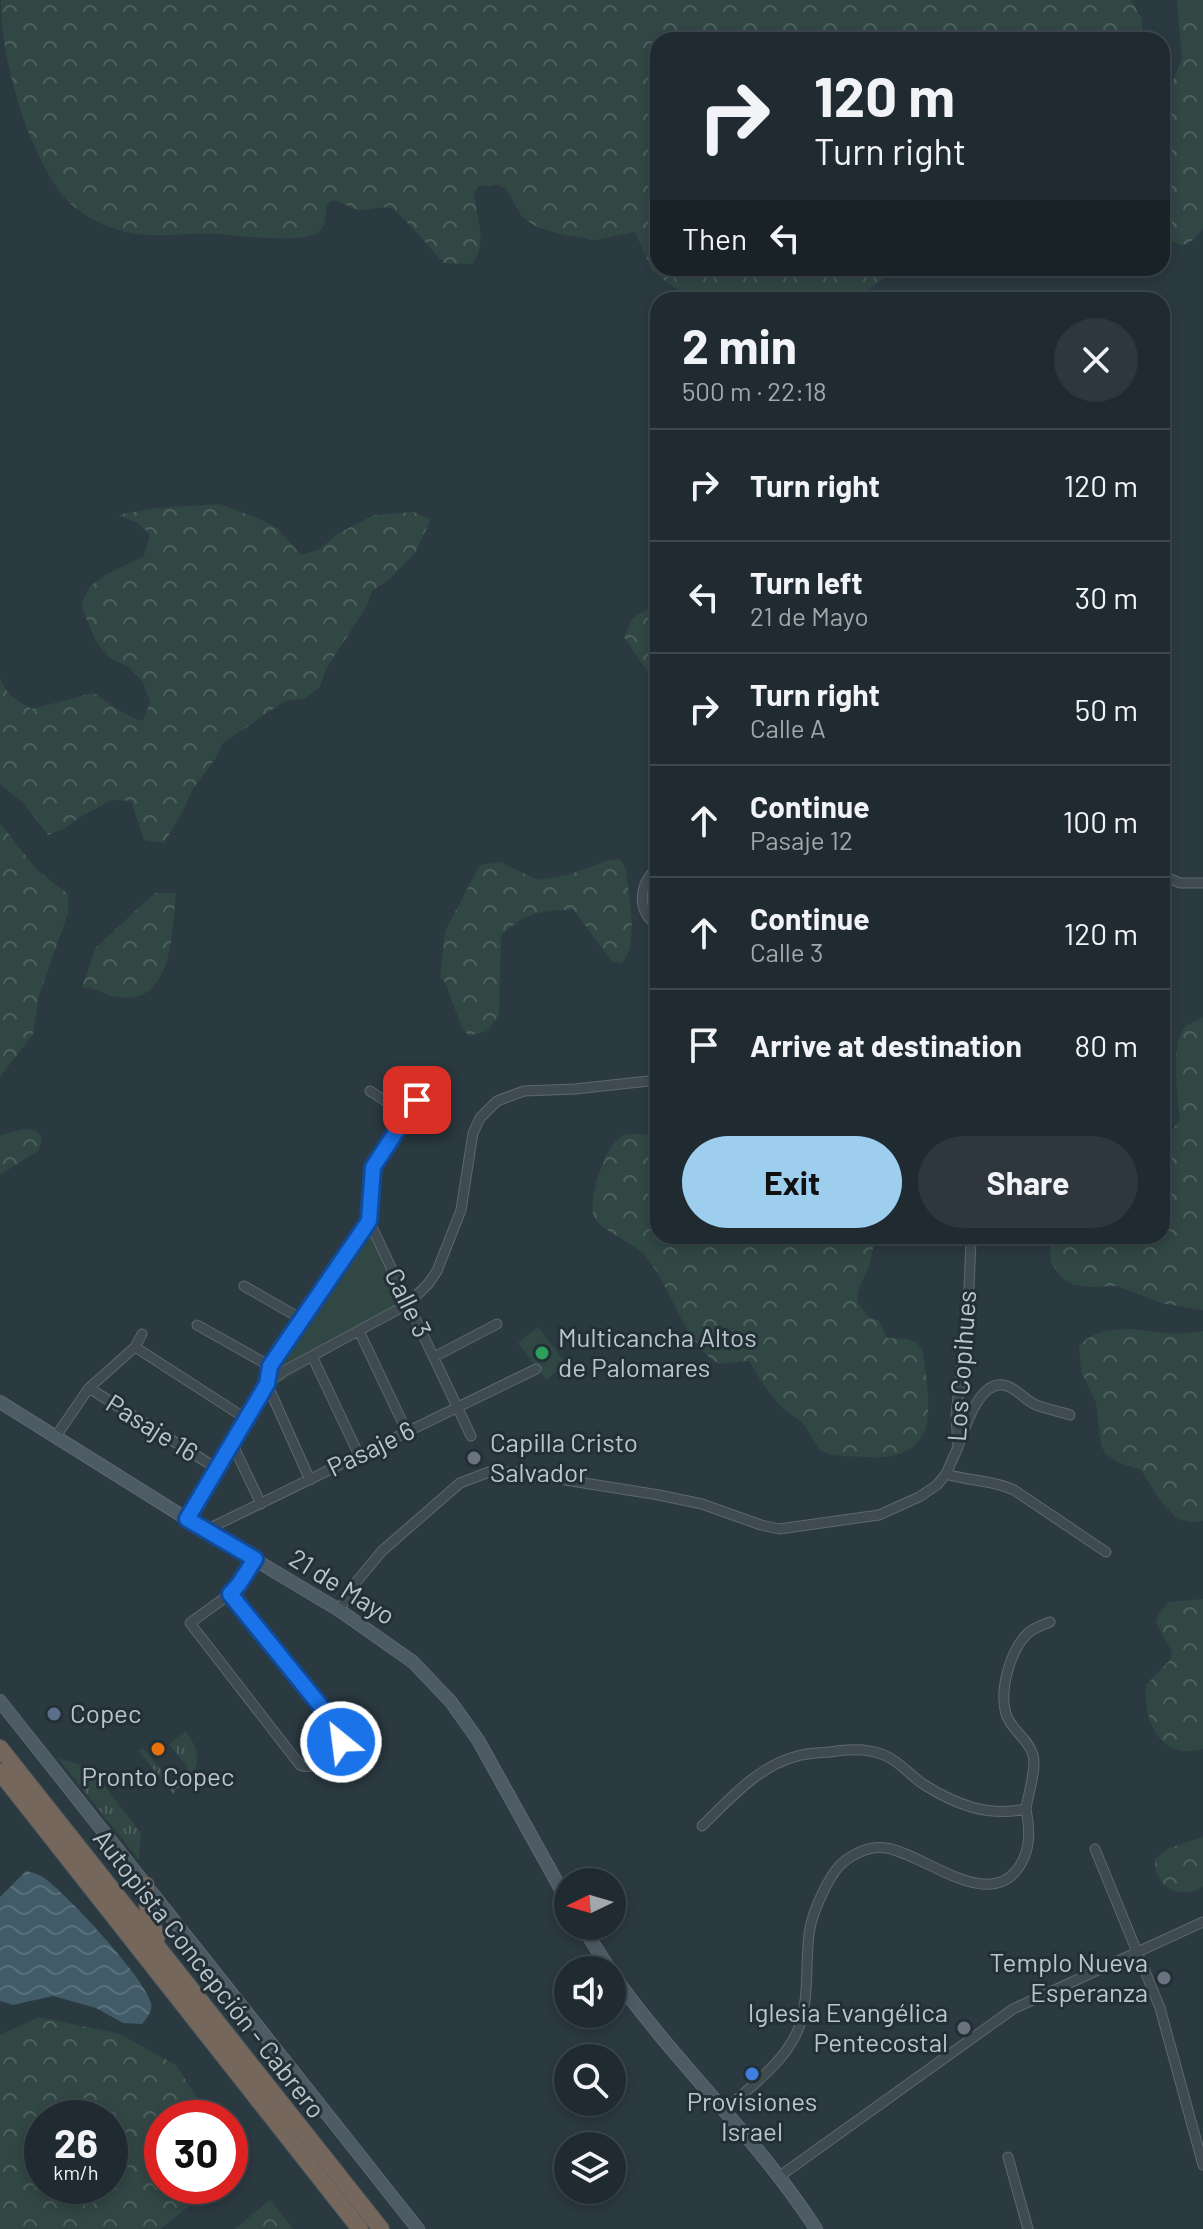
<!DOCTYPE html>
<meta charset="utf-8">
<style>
body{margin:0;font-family:Barlow,sans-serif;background:#2d373d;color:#f1f3f6;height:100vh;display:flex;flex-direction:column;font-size:30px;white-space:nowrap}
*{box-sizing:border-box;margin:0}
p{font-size:26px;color:#a2a7ab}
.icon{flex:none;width:44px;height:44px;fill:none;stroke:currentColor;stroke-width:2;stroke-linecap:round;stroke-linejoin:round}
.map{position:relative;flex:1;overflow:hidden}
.panel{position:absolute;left:650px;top:292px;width:520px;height:952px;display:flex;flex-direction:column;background:#202b31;border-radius:24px;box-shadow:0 4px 12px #0003,0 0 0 2px #3d474d}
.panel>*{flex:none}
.banner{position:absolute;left:650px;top:32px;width:520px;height:244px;border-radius:24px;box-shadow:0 4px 12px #0003,0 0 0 2px #3d474d;background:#202b31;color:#f1f3f6;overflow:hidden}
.needle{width:52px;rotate:265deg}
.buttons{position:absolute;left:554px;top:1868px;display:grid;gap:16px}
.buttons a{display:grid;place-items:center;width:72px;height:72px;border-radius:50%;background:#202b31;box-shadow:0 4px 12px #0003,0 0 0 2px #3d474d;font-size:40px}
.speed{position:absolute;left:24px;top:2100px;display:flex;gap:16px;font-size:40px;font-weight:700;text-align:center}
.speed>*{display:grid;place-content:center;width:104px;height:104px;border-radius:50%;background:#202b31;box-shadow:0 4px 12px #0003,0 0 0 2px #3d474d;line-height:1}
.speed small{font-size:20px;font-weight:400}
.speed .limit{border:12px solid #d22;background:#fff;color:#111}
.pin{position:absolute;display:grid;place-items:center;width:68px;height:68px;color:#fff;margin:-34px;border-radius:16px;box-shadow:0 4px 12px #0006}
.me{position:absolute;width:88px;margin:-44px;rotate:331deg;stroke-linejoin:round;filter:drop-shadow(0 0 6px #0008)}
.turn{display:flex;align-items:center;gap:28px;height:168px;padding:0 32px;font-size:36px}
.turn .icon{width:104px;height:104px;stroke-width:2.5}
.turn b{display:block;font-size:56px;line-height:68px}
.then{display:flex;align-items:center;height:76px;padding:0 32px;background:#0003;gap:16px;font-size:30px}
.round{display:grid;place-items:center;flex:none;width:84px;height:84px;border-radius:42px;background:#2d373d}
.head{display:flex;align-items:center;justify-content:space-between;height:136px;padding:0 32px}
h1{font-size:48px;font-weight:700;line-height:60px}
.button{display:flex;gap:16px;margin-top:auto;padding:16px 32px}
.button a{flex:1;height:92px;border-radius:48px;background:#9eceee;color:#111;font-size:32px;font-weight:700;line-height:92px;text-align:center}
.button a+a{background:#2d373d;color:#f1f3f6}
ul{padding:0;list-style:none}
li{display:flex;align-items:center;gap:24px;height:112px;padding:0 32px;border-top:2px solid #3d474d}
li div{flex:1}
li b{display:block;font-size:30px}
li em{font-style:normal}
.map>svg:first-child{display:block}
.grass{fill:url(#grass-tufts)}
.forest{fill:url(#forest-crowns);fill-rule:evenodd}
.park{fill:#314743}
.water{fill:url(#water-waves)}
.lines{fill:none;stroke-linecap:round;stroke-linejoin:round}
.street-casing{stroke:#5d686f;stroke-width:11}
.secondary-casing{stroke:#5d686f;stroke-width:14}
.highway-casing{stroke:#49555c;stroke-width:18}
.street{stroke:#3f4a51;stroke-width:9}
.secondary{stroke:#4d5b64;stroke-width:12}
.highway{stroke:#76675d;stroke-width:16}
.route-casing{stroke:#114b97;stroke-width:20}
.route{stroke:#1a73e8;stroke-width:14}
.leisure-dot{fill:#2e9e5b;stroke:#233037;stroke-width:3}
.worship-dot{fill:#6b7280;stroke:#233037;stroke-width:3}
.service-dot{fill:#5c6f8a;stroke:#233037;stroke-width:3}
.food-dot{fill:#e8710a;stroke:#233037;stroke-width:3}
.shop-dot{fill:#3f7fe0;stroke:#233037;stroke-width:3}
.labels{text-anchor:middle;stroke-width:6;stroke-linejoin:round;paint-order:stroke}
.street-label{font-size:26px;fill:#bcc5cb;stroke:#233037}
.poi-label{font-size:26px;fill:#bcc5cb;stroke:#233037;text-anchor:start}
</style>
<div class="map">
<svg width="1203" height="2229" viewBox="0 0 1203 2229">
<defs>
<pattern id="grass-tufts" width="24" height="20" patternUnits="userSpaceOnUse" patternTransform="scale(2)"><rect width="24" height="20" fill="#314743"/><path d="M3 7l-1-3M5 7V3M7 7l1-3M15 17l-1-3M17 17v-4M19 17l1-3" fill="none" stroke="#4d605d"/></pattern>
<pattern id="forest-crowns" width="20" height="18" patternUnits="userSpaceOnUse" patternTransform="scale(2)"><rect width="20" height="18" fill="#314743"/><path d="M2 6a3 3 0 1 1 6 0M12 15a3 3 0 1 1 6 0" fill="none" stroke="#4d605d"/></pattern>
<pattern id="water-waves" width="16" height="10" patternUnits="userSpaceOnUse" patternTransform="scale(2)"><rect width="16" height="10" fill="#425b68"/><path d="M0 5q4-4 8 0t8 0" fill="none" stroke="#5b717c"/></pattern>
</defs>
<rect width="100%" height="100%" fill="#2b3941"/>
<path class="grass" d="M185,1731C196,1745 201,1756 194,1773L191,1772L173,1794L139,1751L143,1748L171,1782L188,1768L169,1744Z
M58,1758L91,1768L141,1833L139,1860Z"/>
<path class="forest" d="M1,0H1131L1142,19L1143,40H658V268H909C887,275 875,281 860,300L700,299L673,287L652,271L635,232L595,240L564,235L537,227L522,217L506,189L498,185L479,186L474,193C476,218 489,243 472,264L444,263C436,255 397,209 391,208C381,205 370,211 359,210C348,209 342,199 330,201L326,207C326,218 326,228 315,234C300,243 238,236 218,234C189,232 153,239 126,232C103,227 73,211 59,191C26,144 0,57 1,0Z
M1177,0H1203V228C1188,248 1182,250 1162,234V107L1182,58Z
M220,504L258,518L277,528L301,555L320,549L337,534L374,515L413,512L431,519L415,553L389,580L373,590L365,609L326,669L320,687L304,699L285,701L223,743L215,759L192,790L184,809L164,843L144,840L131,801L112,800L80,817L64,829L48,835L25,805L0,784V677C5,694 17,701 32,709L93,693C111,703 123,716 143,721L150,702L143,682L128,667L110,658L96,642L81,605L90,586L107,574L144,556L150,534L136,522L117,515L156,508Z
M650,607H658V717L648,672L624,637L633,618Z
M0,823L37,870L68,894V913L39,996L33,1034L0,1077Z
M620,859L626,869C628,894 640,944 622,963L612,962L574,910C540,910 527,912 501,935L499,1015L487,1031L469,1036L462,1028L445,982L440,978L445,931L480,865L500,862L538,880L568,875L609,860Z
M155,893H176C172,928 174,1007 118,997C105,995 95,988 82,987L96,947Z
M1203,1017V1310L1164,1304L1117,1286L1091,1287L1075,1285L1062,1278L1051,1263L1050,1247L1054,1236H1162V1143L1180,1120C1178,1097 1169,1044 1186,1026C1190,1023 1198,1020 1203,1017Z
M24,1129L35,1130L42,1137L39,1150L0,1175V1135Z
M642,1134L658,1136V1236H879C871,1245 873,1258 868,1269C862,1283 858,1286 857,1302L869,1317L879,1321L887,1338C902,1339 915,1336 923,1351C930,1407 943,1463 863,1457C851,1456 831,1458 821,1450C814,1444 810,1433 804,1425C799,1418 791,1416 785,1410C771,1398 758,1376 749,1361L718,1364C681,1338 674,1292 647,1258C635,1242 600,1231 594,1217C587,1201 605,1148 619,1138C625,1133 634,1134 642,1134Z
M1131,1329L1176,1334L1203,1331V1521L1192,1522L1177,1519L1159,1499L1141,1470L1117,1462L1105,1453L1101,1445L1096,1403L1081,1371L1079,1346C1095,1330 1109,1330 1131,1329Z
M1203,1599V1749C1160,1761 1143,1721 1146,1685L1170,1660L1172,1652L1156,1623L1158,1615L1169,1602Z
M1203,1837V1887C1180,1901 1153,1886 1155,1859L1169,1848Z
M39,2017L120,2034L176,2065L210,2118H162V2186H215L160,2229H0V2035ZM42,2118H110V2186H42Z
M270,2200L293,2229H235Z"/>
<path class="park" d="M368,1227L406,1308L265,1391L270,1375Z
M538,1327L566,1363L546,1380L518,1343Z"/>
<path class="water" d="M26,1871C31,1872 38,1874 43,1877C66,1893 145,1978 151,2003C153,2011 147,2018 142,2024L123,2023L96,2008L53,1996L13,2005L0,2001V1897Z"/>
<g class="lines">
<defs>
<path id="street" d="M658,867C639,884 635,910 658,926
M1162,875L1180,883H1203
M427,1085L373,1167L369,1221L471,1436
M370,1091L407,1115
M244,1286L303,1320
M197,1325L270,1366
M359,1331L407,1432
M135,1347L245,1418
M312,1356L359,1455
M434,1357L497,1324
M267,1384L270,1366L369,1221
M267,1384L310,1480
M89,1388L216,1468
M56,1436L89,1388L135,1347L142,1334
M231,1441L261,1504
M959,1444C966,1426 980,1377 1007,1386C1017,1389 1024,1399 1034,1404C1045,1409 1058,1411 1070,1415
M946,1474C968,1481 993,1480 1014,1490L1106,1552
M187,1519L267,1384L284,1371L408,1304L428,1284L437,1271L461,1210L473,1133L480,1118L497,1101L524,1091L575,1089L658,1080
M206,1530L536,1369
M230,1594L341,1732L340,1745C329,1754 314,1772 300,1765L190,1623L230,1594L233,1591L255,1559
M339,1610L357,1581L382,1551L460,1483L489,1472H516L659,1495L702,1504L761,1525L779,1529L879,1515L919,1497L937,1485L946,1474L958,1447L956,1415L968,1311L971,1242
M702,1826C729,1800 756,1768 794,1757C805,1753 818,1753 830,1752C848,1749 867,1748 884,1755C899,1761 910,1775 923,1784C956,1805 988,1817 1026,1809C1028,1794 1037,1768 1033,1755C1028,1738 1011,1730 1006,1714C999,1691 1010,1650 1028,1633C1034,1628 1042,1625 1050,1622
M1095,1849L1160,2008L1203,2165
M725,2110C751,2086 784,2063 798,2030C810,1999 805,1966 809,1934C811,1918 818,1902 825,1888C832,1875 838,1864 852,1856C862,1850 874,1846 886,1848C923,1853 988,1913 1019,1867C1031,1849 1030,1830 1026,1809
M1008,2157L1028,2229
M780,2176L1013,2009L1203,1922"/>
<path id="secondary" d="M0,1402L187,1519L339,1610L413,1662L451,1702L478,1740L568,1902
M0,1701L418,2229
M582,1926L610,1970
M612,1973C675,2063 757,2137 816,2229"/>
<path id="highway" d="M0,1748L381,2229
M0,1772L360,2229
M146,1885L148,1914L157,1937"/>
</defs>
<use href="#street" class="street-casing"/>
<use href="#secondary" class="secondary-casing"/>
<use href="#highway" class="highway-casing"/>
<use href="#street" class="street"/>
<use href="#secondary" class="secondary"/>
<use href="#highway" class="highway"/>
</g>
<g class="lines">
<defs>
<path id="route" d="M341,1742L340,1730L230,1594L239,1584L255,1559L187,1519L267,1384L270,1366L369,1221L373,1167L417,1100"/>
</defs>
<use href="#route" class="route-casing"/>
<use href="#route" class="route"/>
</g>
<circle class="leisure-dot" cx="542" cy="1353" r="8"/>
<g class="worship-dot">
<circle cx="474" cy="1458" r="8"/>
<circle cx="1164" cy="1978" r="8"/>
<circle cx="964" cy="2028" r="8"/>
</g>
<circle class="service-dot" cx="54" cy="1714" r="8"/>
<circle class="food-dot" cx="158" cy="1749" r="8"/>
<circle class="shop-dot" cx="752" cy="2074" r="8"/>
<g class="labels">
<g class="street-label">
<text transform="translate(408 1303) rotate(64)" y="9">Calle 3</text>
<text transform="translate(962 1366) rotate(-86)" y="9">Los Copihues</text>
<text transform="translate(152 1428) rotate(32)" y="9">Pasaje 16</text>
<text transform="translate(371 1449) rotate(-26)" y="9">Pasaje 6</text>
<text transform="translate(342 1587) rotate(32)" y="9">21 de Mayo</text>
<text transform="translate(209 1974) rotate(52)" y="9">Autopista Concepción - Cabrero</text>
</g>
<g class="poi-label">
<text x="558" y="1347">Multicancha Altos<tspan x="558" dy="30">de Palomares</tspan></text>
<text x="490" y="1452">Capilla Cristo<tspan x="490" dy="30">Salvador</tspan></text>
<text x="70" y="1723">Copec</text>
<text x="158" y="1786" text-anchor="middle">Pronto Copec</text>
<text x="1148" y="1972" text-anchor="end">Templo Nueva<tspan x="1148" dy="30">Esperanza</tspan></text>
<text x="948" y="2022" text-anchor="end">Iglesia Evangélica<tspan x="948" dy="30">Pentecostal</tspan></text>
<text x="752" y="2111" text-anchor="middle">Provisiones<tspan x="752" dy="30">Israel</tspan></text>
</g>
</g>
</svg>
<div class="buttons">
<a><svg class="needle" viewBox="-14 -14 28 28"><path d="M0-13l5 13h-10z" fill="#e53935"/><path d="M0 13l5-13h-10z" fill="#a2a7ab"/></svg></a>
<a><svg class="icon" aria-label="sound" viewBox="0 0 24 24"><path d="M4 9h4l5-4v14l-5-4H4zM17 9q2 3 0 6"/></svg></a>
<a><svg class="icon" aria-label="search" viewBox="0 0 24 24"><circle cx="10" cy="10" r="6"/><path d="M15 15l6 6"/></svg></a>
<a><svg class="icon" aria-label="layers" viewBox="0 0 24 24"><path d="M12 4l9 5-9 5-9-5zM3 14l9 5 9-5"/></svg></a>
</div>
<div class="speed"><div>26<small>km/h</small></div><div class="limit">30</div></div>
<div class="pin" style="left:417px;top:1100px;background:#d93025"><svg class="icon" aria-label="arrive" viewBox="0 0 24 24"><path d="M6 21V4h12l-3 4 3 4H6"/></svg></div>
<svg class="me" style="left:341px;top:1742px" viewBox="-20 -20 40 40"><circle r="17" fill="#1a73e8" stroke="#fff" stroke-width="3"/><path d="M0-11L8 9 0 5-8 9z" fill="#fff"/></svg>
<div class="banner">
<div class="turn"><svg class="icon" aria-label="right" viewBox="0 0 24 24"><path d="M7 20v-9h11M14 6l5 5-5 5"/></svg><div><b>120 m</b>Turn right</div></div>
<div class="then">Then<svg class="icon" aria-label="left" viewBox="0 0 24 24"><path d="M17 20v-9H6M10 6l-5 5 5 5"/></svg></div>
</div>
<section class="panel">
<div class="head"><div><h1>2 min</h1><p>500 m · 22:18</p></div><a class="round"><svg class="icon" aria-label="close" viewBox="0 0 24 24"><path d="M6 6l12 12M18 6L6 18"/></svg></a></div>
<ul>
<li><svg class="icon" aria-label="right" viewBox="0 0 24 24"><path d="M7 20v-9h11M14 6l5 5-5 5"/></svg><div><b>Turn right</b></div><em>120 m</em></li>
<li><svg class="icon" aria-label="left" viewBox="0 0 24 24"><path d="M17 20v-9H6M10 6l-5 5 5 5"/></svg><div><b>Turn left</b><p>21 de Mayo</p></div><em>30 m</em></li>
<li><svg class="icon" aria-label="right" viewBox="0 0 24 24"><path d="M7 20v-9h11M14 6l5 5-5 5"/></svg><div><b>Turn right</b><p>Calle A</p></div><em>50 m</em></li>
<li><svg class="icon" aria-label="ahead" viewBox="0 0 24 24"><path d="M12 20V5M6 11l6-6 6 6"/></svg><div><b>Continue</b><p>Pasaje 12</p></div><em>100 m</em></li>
<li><svg class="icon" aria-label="ahead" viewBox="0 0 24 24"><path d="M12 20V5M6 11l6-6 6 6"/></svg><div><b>Continue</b><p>Calle 3</p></div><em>120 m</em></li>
<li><svg class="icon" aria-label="arrive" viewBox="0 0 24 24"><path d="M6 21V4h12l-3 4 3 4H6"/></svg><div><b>Arrive at destination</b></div><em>80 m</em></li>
</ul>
<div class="button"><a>Exit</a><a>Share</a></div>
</section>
</div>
